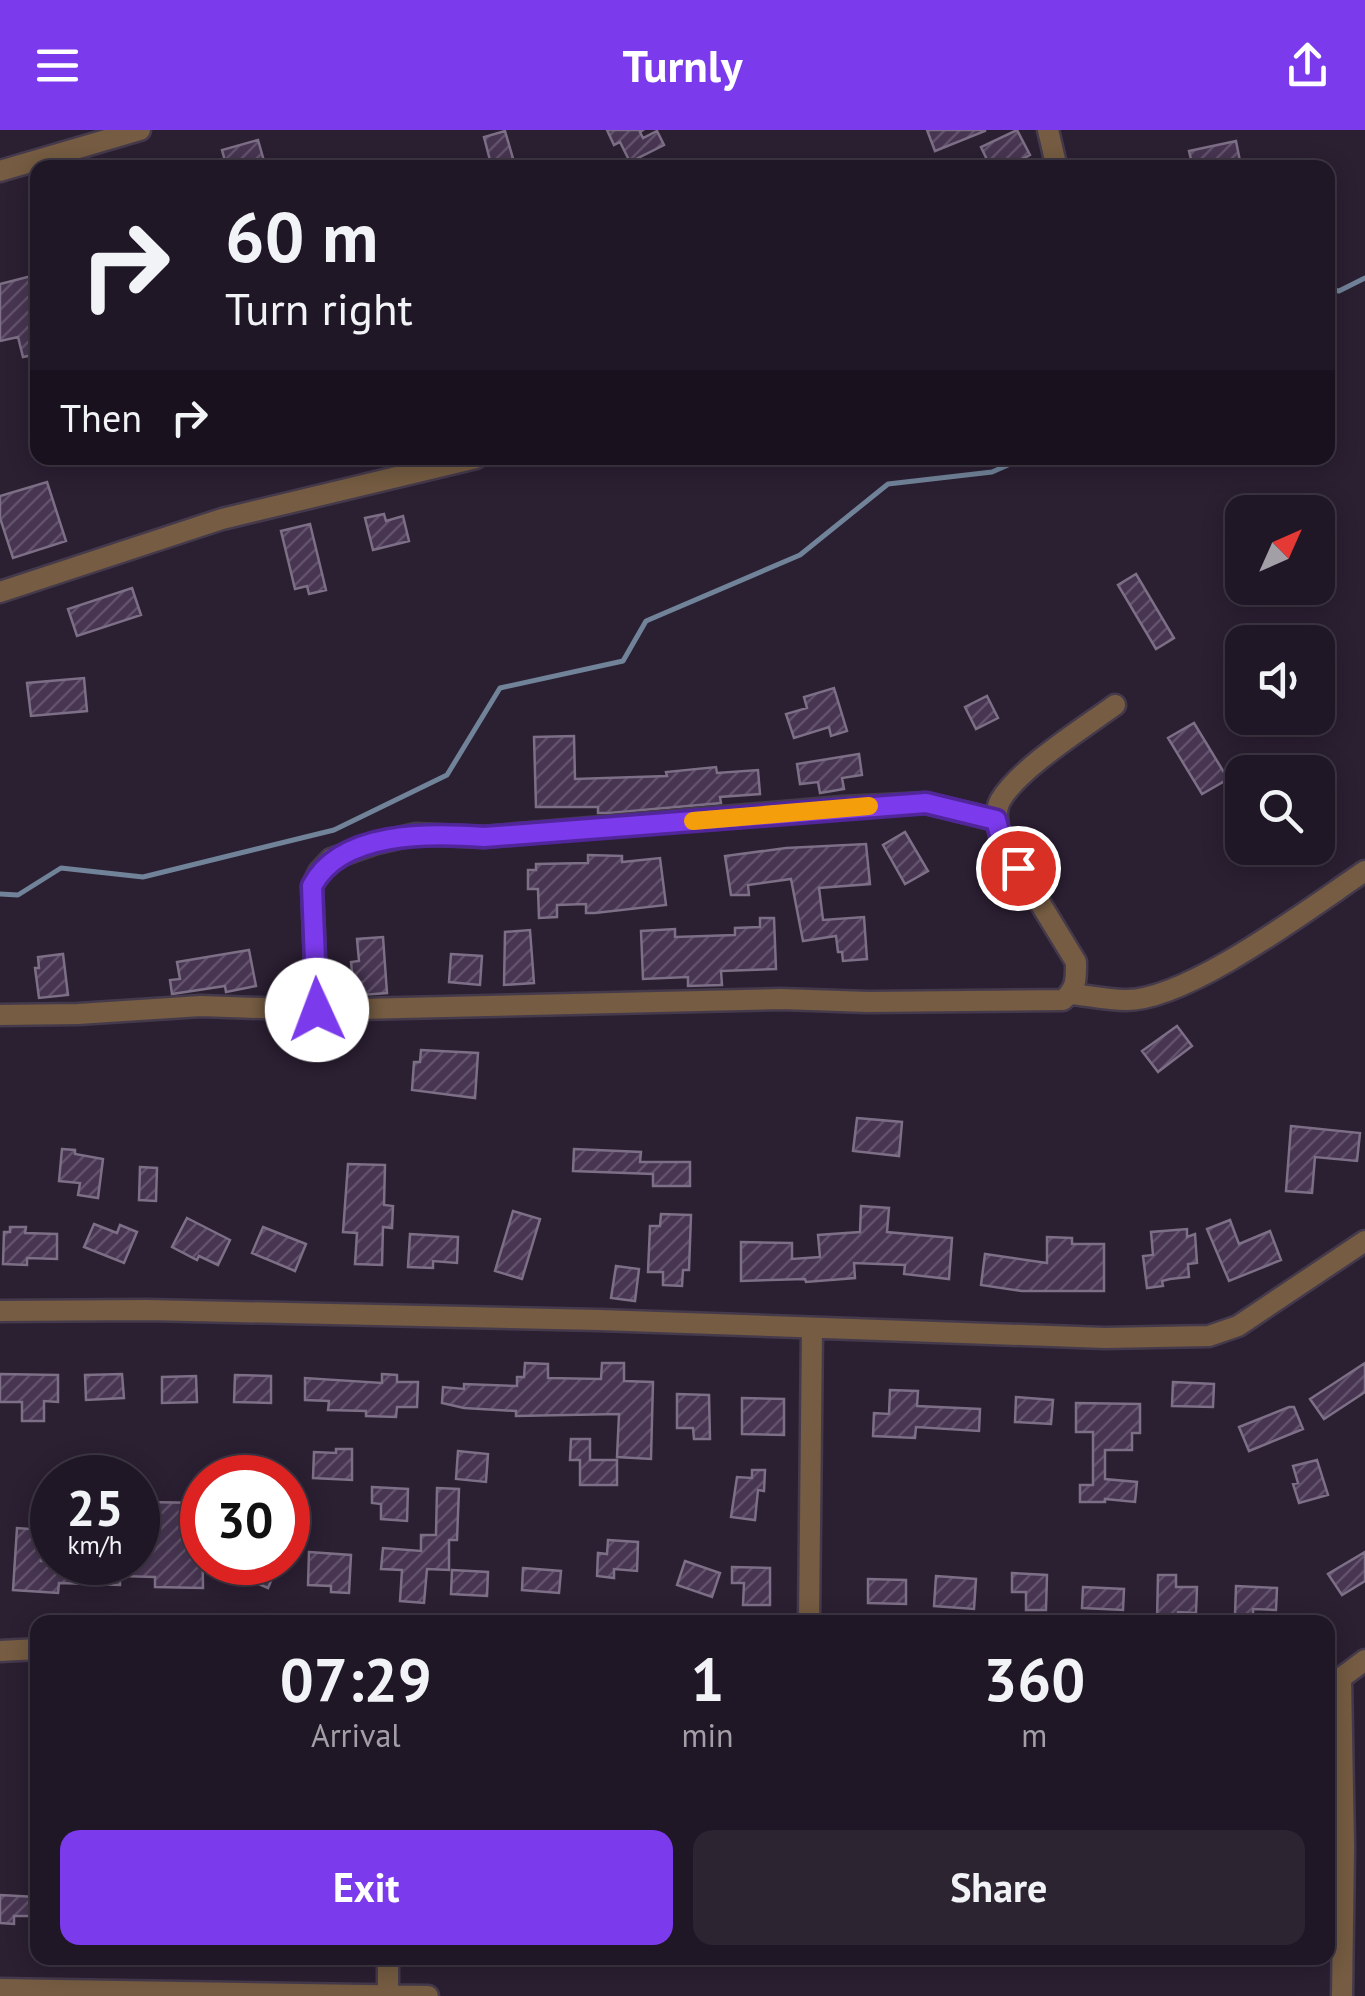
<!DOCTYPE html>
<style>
body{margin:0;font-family:"PT Sans",sans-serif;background:#2d2432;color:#f1f3f6;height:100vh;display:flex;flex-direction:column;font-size:38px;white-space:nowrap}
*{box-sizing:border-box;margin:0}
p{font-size:32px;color:#a29fa7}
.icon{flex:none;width:55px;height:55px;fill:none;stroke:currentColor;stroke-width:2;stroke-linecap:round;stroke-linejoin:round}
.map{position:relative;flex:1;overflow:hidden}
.side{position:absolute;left:30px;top:1485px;width:1305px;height:350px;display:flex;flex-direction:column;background:#201726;border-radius:20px;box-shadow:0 5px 25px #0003,0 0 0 2px #3d3643}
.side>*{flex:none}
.hud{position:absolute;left:30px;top:30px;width:1305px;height:305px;border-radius:20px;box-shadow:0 5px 25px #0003,0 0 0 2px #3d3643;background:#201726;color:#f1f3f6;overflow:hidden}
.needle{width:65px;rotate:45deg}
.tools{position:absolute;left:1225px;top:365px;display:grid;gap:20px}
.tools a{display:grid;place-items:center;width:110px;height:110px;border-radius:20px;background:#201726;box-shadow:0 5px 25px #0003,0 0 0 2px #3d3643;font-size:50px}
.speed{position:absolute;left:30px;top:1325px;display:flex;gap:20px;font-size:50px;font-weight:700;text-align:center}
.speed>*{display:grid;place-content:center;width:130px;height:130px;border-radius:50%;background:#201726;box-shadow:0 5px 25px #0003,0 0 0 2px #3d3643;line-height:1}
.speed small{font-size:25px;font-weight:400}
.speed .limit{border:15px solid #d22;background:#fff;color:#111}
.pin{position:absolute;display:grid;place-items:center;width:85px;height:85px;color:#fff;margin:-42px;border:5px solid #fff;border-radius:50%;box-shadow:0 2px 10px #0007}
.me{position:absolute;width:110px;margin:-55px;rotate:358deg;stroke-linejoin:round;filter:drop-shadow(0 0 8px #0008)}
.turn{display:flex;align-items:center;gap:35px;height:210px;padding:0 30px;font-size:45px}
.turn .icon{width:130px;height:130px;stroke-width:2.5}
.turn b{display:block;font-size:70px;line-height:85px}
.then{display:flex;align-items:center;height:95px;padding:0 30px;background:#0003;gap:20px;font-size:38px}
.eta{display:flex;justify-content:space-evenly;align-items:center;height:170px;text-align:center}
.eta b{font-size:60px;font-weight:700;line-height:70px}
.primary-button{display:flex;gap:20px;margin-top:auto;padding:20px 30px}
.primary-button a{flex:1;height:115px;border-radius:20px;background:#7c3aed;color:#fff;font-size:40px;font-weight:700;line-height:115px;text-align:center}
.primary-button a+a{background:#2d2432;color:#f1f3f6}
header{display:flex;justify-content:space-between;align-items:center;height:130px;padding:0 30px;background:#7c3aed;color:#fff;font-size:45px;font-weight:700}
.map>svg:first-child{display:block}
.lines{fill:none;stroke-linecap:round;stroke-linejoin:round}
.stream{stroke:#718399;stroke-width:5}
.building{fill:url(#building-hatch);stroke:#7c6f86;stroke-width:2.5}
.street-casing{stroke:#453a4c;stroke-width:25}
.street{stroke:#755c42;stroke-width:20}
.route-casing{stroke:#51269a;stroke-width:25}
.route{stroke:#7c3aed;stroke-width:18}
.slow{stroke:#f59e0b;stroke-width:18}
</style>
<header><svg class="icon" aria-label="menu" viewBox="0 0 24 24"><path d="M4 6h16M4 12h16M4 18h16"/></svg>Turnly<svg class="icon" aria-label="share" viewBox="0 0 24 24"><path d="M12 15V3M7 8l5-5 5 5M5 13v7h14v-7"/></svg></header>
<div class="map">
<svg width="1365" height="1866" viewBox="0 0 1365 1866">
<defs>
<pattern id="building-hatch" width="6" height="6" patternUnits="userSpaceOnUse" patternTransform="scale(2.5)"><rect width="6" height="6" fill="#473552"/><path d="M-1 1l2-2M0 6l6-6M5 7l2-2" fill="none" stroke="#62526b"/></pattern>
</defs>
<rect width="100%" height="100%" fill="#2b1f32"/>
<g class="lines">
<path class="stream" d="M1328,159L1339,161L1365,148
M0,764L18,765L61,738L143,747L334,700L447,645L500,558L623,531L646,491L800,425L888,354L992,342L1024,328"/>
</g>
<path class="building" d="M607,0H643L640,2L643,8L657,1L664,15L630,32L620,12L614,15Z
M927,0H985V1L935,21Z
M1017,0L1030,25L1005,38H991L981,17Z
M505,1L514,32L492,38L484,7Z
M258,10L266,38H227L222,20Z
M1236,11L1241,36L1193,38L1189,21Z
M35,145L38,224L23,227L18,207L0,211V154Z
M47,352L66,411L13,428L0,388V366Z
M384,384L386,391L403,386L409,411L373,420L365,388Z
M310,394L326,460L309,464L307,456L295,459L281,401Z
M1136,444L1174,508L1156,519L1118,455Z
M132,458L141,485L77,506L68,479Z
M84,548L87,581L31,586L27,553Z
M834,558L847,601L831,606L829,597L794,608L786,584L807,578L804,567Z
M987,566L998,588L976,599L965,577Z
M1194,593L1228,649L1202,664L1168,608Z
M574,606L575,649L667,646L666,642L716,637L717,643L758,640L760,664L720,667L721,673L609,683H598V677H536L534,607Z
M859,624L862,645L842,648L844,659L820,663L818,652L800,654L797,634Z
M905,702L928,741L905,754L883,715Z
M866,714L870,754L819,758L823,790L864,787L867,829L843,831L842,822H838L836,806L803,811L791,749L748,755L749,765H731L725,726L786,718Z
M588,725L622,726V732L660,728L666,775L595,783H586V774L557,775V787L539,788L538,759H528V740H536V734L588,733Z
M760,788H774L776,839L721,841L722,855L688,856V847L643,849L641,801L675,799V807L735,805V798L760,797Z
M530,800L534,853L504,855L505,802Z
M383,807L387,863L362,865L361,852H353L351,832L359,831L357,809Z
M249,820L256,856L226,862L225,856L172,864L170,850L180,849L177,832Z
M63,824L68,865L39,868L35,838H39L38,827Z
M451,824L482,826L480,855L449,852Z
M1177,896L1192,916L1158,942L1142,921Z
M421,920L478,923L475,968L412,960L414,932H420Z
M857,988L902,992L899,1026L853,1021Z
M1291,996L1360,1003L1357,1031L1315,1027L1312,1063L1286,1061Z
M62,1019L75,1020V1024L103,1029L98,1068L78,1065L80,1053L59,1051Z
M574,1019L641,1022L640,1032H690V1056H653V1044L573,1041Z
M348,1034L385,1035L384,1075L393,1076L392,1098L383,1097L382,1135L355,1134L357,1103L343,1102Z
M140,1037L157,1038L156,1071L139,1070Z
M861,1076L889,1078L887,1102L952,1108L949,1149L904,1144L905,1135L854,1133L855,1148L806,1152L805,1149L741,1151V1112L792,1113V1129L820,1127L818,1105L860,1102Z
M513,1081L540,1089L522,1149L495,1141Z
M661,1084L691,1085L689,1140H683L682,1156L663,1155V1142H648L650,1096H660Z
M187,1088L230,1110L218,1135L199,1126L197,1130L172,1117Z
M1230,1090L1239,1114L1270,1101L1281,1130L1229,1151L1207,1099Z
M94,1094L117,1103L120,1095L137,1102L124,1133L84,1117Z
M10,1097H26L25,1103L57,1104V1129L27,1128V1135L3,1134L4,1102H10Z
M263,1097L306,1114L295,1141L252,1123Z
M1187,1099V1107L1195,1104L1197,1133L1188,1134L1189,1147L1170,1149L1162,1151L1163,1156L1147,1158L1143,1126L1153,1125L1151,1102Z
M410,1104L458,1107L457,1133L433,1131V1138L408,1137Z
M1047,1107L1072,1108V1114H1104V1161H1022L981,1155L985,1124L1047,1133Z
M616,1136L639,1139L635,1171L611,1168Z
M525,1233L548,1234V1248L601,1249L602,1233H624V1251L653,1252L651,1329L617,1327L619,1284L516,1286V1281L464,1278L442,1273L443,1257L464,1259V1254L517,1256V1247H524Z
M1365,1233V1262L1324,1289L1310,1269Z
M0,1244L58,1245V1272L44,1271V1291H22V1272H0Z
M122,1244L124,1268L86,1270L85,1245Z
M382,1244L397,1245V1252H418L417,1277H397L396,1287L366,1286V1281L328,1280L329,1271L305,1270V1248L382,1253Z
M235,1245L271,1246V1273L234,1272Z
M196,1246L197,1272L162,1273V1247Z
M1173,1252L1214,1254L1213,1277L1172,1276Z
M890,1260L918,1261L917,1276L980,1279L979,1301L916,1297L915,1308L873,1306L874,1283L889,1284Z
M677,1264L709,1265L710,1309H694L693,1298H677Z
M1016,1267L1053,1270L1051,1294L1015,1292Z
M742,1268L784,1269V1305L742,1304Z
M1076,1273L1140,1274V1303H1132V1320H1105V1349L1137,1352L1135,1372L1105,1369V1372H1080V1355H1093V1302H1076Z
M1289,1277H1294L1303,1299L1249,1321L1239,1297Z
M571,1309H590V1330H617V1355H580V1330H570Z
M336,1319H352V1350L313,1348L314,1322L336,1323Z
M458,1321L488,1324L486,1352L456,1349Z
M1317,1330L1328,1365L1299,1373L1293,1354L1298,1353L1293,1336Z
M752,1340H765L764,1361L758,1360L755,1390L731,1387L737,1347L752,1348Z
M372,1357L408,1359L407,1391L381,1389V1374L372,1373Z
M437,1358L459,1359L457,1410H449V1440L427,1439L424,1473L400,1471L402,1440L381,1439L383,1418L421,1421V1405H436Z
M146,1372L202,1373L203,1458L155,1457V1447L120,1446V1455L59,1453L58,1463L13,1460L17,1398L43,1400L41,1431L138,1432L139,1401H145Z
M608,1410L638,1412L637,1441L614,1439V1448L597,1446L598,1423L607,1424Z
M309,1422L351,1425L349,1463L331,1462V1456L308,1455Z
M1365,1422V1451L1342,1465L1328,1444Z
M685,1431L720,1443L712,1467L677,1455Z
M236,1432H279L268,1458L231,1442Z
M732,1437L770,1438V1475H743L744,1453H732Z
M523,1438L561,1441L559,1463L522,1460Z
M452,1440L488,1442L487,1466L451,1464Z
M1012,1443L1047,1445L1046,1480H1026V1462H1012Z
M1158,1445H1176V1457H1197L1196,1483L1178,1482V1490H1157Z
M936,1446L976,1449L974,1479L934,1476Z
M868,1449L906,1450V1474L868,1473Z
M1236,1456L1277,1458L1276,1480L1253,1479V1486L1235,1485Z
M1083,1457L1124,1459L1123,1480L1082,1478Z
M0,1765L36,1767L35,1786H14V1794L0,1793Z"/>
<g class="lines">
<defs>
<path id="street" d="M1048,0L1056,34L1053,38
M0,41L140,0
M0,462L222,389L476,328
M1072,864C1089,866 1108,870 1126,870C1189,870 1311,777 1365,741
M317,880L312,756L319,742L331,729L377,713L416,704L483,707L843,677L926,673L996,690
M0,885L78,884L201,876L317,880L781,869L868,872L1063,870C1077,859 1076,848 1076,832L1001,709C998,696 994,683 1000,671C1018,639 1085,597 1115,575
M0,1181L147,1180L600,1190L1105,1208L1209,1206L1238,1196L1365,1111
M809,1492L812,1199
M0,1521L38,1519
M1329,1548H1341L1365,1530
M1341,1548L1344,1717L1342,1866
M0,1859L428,1866
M388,1865V1828"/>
</defs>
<use href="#street" class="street-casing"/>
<use href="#street" class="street"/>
</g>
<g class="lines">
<defs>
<path id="route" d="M317,880L312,756C341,701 429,703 484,707L926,673L996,690L1001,709L1018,738"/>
</defs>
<use href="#route" class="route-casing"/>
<use href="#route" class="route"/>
<path class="slow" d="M693,691L869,676"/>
</g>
</svg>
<div class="tools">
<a><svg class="needle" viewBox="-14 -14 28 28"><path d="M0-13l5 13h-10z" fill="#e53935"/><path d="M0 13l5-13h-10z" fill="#a29fa7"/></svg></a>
<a><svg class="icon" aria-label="sound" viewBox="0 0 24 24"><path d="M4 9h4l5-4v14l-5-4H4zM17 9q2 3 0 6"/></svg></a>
<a><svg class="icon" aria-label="search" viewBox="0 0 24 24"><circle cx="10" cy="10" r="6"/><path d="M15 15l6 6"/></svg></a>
</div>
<div class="speed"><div>25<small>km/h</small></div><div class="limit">30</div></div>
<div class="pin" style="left:1018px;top:738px;background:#d93025"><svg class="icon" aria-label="arrive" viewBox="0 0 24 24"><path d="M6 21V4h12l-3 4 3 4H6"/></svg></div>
<svg class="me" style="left:317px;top:880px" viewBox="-20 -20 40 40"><circle r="19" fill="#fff"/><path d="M0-13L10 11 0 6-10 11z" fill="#7c3aed"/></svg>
<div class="hud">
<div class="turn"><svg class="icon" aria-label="right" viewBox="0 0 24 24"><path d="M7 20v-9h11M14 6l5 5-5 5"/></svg><div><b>60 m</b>Turn right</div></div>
<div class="then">Then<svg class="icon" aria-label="right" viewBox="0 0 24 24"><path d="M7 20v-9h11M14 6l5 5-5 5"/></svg></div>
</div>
<section class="side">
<div class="eta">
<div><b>07:29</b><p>Arrival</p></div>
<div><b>1</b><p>min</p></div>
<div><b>360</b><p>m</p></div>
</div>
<div class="primary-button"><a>Exit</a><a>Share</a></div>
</section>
</div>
